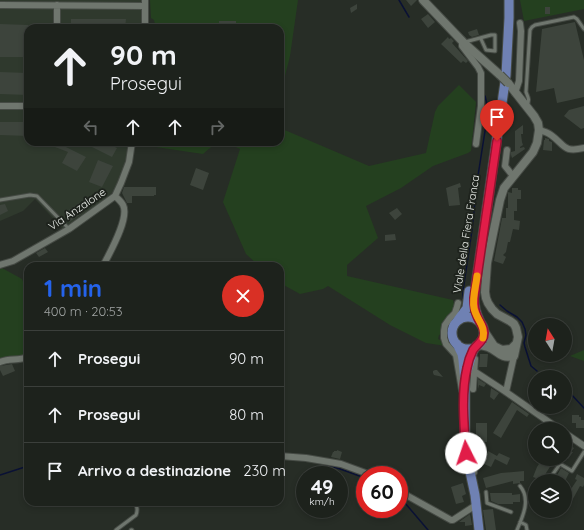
<!DOCTYPE html>
<html lang="it">
<meta charset="utf-8">
<style>
body{margin:0;font-family:Quicksand,sans-serif;background:#252a25;color:#f1f3f6;height:100vh;display:flex;flex-direction:column;font-size:15px;white-space:nowrap}
*{box-sizing:border-box;margin:0}
p{font-size:13px;color:#a0a4a3}
.icon{flex:none;width:22px;height:22px;fill:none;stroke:currentColor;stroke-width:2;stroke-linecap:round;stroke-linejoin:round}
.map{position:relative;flex:1;overflow:hidden}
.side{position:absolute;left:24px;top:262px;width:260px;height:244px;display:flex;flex-direction:column;background:#1d221c;border-radius:12px;box-shadow:0 2px 6px #0003,0 0 0 1px #3b3f3b}
.side>*{flex:none}
.guide{position:absolute;left:24px;top:24px;width:260px;height:122px;border-radius:12px;box-shadow:0 2px 6px #0003,0 0 0 1px #3b3f3b;background:#1d221c;color:#f1f3f6;overflow:hidden}
.needle{width:26px;rotate:349deg}
.controls{position:absolute;left:528px;top:318px;display:grid;gap:8px}
.controls a{display:grid;place-items:center;width:44px;height:44px;border-radius:50%;background:#1d221c;box-shadow:0 2px 6px #0003,0 0 0 1px #3b3f3b;font-size:20px}
.speed{position:absolute;left:296px;top:466px;display:flex;gap:8px;font-size:20px;font-weight:700;text-align:center}
.speed>*{display:grid;place-content:center;width:52px;height:52px;border-radius:50%;background:#1d221c;box-shadow:0 2px 6px #0003,0 0 0 1px #3b3f3b;line-height:1}
.speed small{font-size:10px;font-weight:400}
.speed .limit{border:6px solid #d22;background:#fff;color:#111}
.pin{position:absolute;display:grid;place-items:center;width:34px;height:34px;color:#fff;margin:-41px -17px;border-radius:50% 50% 50% 0;rotate:-45deg;box-shadow:0 0 4px #0007}
.pin .icon{rotate:45deg}
.me{position:absolute;width:44px;margin:-22px;rotate:356deg;stroke-linejoin:round;filter:drop-shadow(0 0 3px #0008)}
.turn{display:flex;align-items:center;gap:14px;height:84px;padding:0 20px;font-size:18px}
.turn .icon{width:52px;height:52px;stroke-width:2.5}
.turn b{display:block;font-size:28px;line-height:34px}
.lanes{display:flex;align-items:center;height:38px;padding:0 20px;background:#0003;justify-content:center;gap:20px;direction:ltr}
.lanes .off{opacity:.35}
.round{display:grid;place-items:center;flex:none;width:42px;height:42px;border-radius:21px;background:#252a25}
.summary{display:flex;align-items:center;justify-content:space-between;height:68px;padding:0 20px}
h1{font-size:24px;font-weight:700;line-height:30px;color:#2563eb}
ul{padding:0;list-style:none}
li{display:flex;align-items:center;gap:12px;height:56px;padding:0 20px;border-top:1px solid #3b3f3b}
li div{flex:1}
li b{display:block;font-size:15px}
li em{font-style:normal}
.map>svg:first-child{display:block}
.built{fill:#2f392d}
.green{fill:#24401f}
.lines{fill:none;stroke-linecap:round;stroke-linejoin:round}
.stream{stroke:#0a1135;stroke-width:1.5}
.building{fill:#3d443c}
.lane-casing{stroke:#454a44;stroke-width:5}
.street-casing{stroke:#454a44;stroke-width:8}
.secondary-casing{stroke:#454a44;stroke-width:10}
.primary-casing{stroke:#454a44;stroke-width:11}
.lane{stroke:#6f766e;stroke-width:3}
.street{stroke:#6f766e;stroke-width:6}
.secondary{stroke:#6f766e;stroke-width:8}
.primary{stroke:#6f81b3;stroke-width:9}
.secondary-bridge-casing{stroke:#454a44;stroke-width:10;stroke-linecap:butt}
.secondary-bridge{stroke:#6f766e;stroke-width:8}
.route-casing{stroke:#92132f;stroke-width:10}
.route{stroke:#e11d48;stroke-width:7}
.slow{stroke:#f59e0b;stroke-width:7}
.labels{text-anchor:middle;stroke-width:4;stroke-linejoin:round;paint-order:stroke}
.street-label{font-size:11px;fill:#eef2ed;stroke:#1e231d}
</style>
<div class="map">
<svg width="584" height="530" viewBox="0 0 584 530">
<rect width="100%" height="100%" fill="#272d26"/>
<path class="built" d="M0,0H143L144,28H28V142H130L124,169L120,182L112,193L86,214L63,229L35,199L23,211L0,221Z"/>
<path class="green" d="M150,0H298L290,56L281,92H280V28H185L181,23L155,24L154,20L151,18Z
M520,0H584V9L524,21Z
M459,85L476,102L471,151L468,153L433,166L401,188L366,206L378,238L347,265V276L453,300C457,312 448,312 445,321C443,325 443,330 442,334L439,335L438,339L444,342L446,346L426,343L390,325L328,286L323,289L300,294L280,283V266H259L246,254L223,202L240,149C220,140 219,140 203,154L142,145V142H280V128L369,166L426,153L435,112L438,106Z
M2,268L22,279L28,294V355L21,357L0,359V269Z
M584,350V361L570,356Z"/>
<g class="lines">
<path class="stream" d="M399,0L409,17
M464,299L463,298V291L472,230L477,182L488,112L487,104L485,96
M500,305L507,311L517,317L522,322L525,329L526,335L524,343L525,347L531,366L537,371
M565,391L570,393L584,408
M325,464L343,470L365,478
M0,475L28,466
M399,496L428,530"/>
</g>
<path class="building" d="M406,0H417L411,6Z
M357,4V9L351,13L350,8Z
M545,7H550V14H545Z
M428,14L435,22L428,28L421,19Z
M71,19H126L125,28H71Z
M219,21H236V28H216V23L219,24Z
M575,22L584,60V97L557,103L554,88L536,92L542,29Z
M0,24L28,25V57H0Z
M477,29L479,35L472,37L469,35L468,32Z
M448,37L449,39L451,38L454,41L452,43L468,61L466,63L463,61L461,63L441,44Z
M0,72L28,73V95L0,94Z
M584,106V128L581,129L564,116L569,110Z
M0,122H28V136L0,135Z
M523,125V134H521L522,142L523,145L520,147V148L524,147L525,149L512,158L511,155V152L515,151V131Z
M545,138L549,139V141L552,142V151L543,150L544,140H545Z
M57,142H66V147L86,157L77,171L62,163L68,152L55,147Z
M82,142H105L117,148L112,157Z
M98,160L113,166L102,187L89,182Z
M196,168L209,173L203,190L190,185Z
M460,183L461,187L458,188L460,205L449,206L446,188Z
M124,187H156V195H154V196H132V203H127L122,193Z
M512,188H518V190H521V199H517V211H514V220L520,221L519,230L513,229L510,242H508L506,252L503,255L506,257L503,264L494,261L502,218H506V208H508V192L512,193Z
M79,203L84,212L69,222L64,213Z
M5,204L8,211L0,215V205Z
M397,208L402,214L395,220L389,213Z
M395,234L396,240L385,241V235Z
M45,248L48,252L39,257L36,253Z
M480,354H488L487,367H479Z
M12,364L15,371L3,376L0,370V366Z
M435,370H437L443,377L434,375L433,373V371Z
M478,379L486,384L484,387L479,385L478,389Z
M491,388L499,393L494,400L490,397Z
M512,402L529,414L527,417L517,410L501,438L493,433Z
M572,415H579V417H581V420H584V428H576V423H572Z
M476,423H487V442H479L476,440Z
M565,442L574,448L571,452H573L568,459L565,456Z
M337,450L342,452L340,459L331,457L333,452H334V451H337Z
M488,451L497,456L499,453L510,458L507,465L495,459L491,467L484,464L488,455H486Z
M542,459H555L546,473L544,481L533,477L537,467Z
M561,468L569,473L565,481H554Z
M524,471V481H520V483L513,484V481L486,488L483,478L501,473Z
M577,474L584,478V485L583,487L580,486L569,506L565,504V486L571,489L577,480L575,479Z
M463,483L466,494L462,496L464,502L456,504L451,487Z
M530,486H535V501L531,502L529,494Z
M490,493H512V495L520,494V502H513V504H498L491,501Z
M493,509L496,530H486L483,510Z
M470,514L472,525L465,526V522H459Z"/>
<g class="lines">
<defs>
<path id="lane" d="M465,42L491,35H495V51L486,50L481,39
M527,105C530,100 528,97 526,92L530,30L532,27L535,25L574,17L577,19L584,29
M0,200L30,195L37,196L69,229
M548,481L560,464L572,471L584,452
M486,492L487,503L511,512
M520,522L526,525L527,530
M116,530L136,515C138,510 137,507 135,502
M131,530H132
M517,530C523,516 531,499 520,486"/>
<path id="street" d="M0,5L145,6
M57,5V28
M145,28V0
M462,40V46L478,67L481,73V106L476,144
M515,93L519,81L521,31L520,23
M0,106H28
M539,130C543,131 547,132 551,135C565,145 563,153 584,148
M507,150L505,166L513,176
M0,265L13,261L69,229L115,196L121,183L129,162L132,142
M103,266C109,254 130,218 123,205C121,201 117,198 115,196
M458,303L457,307L455,313L450,318L445,325L444,331V338L446,344L456,355L462,390
M0,362C9,358 18,361 28,357
M474,371L506,392L559,429
M473,389L475,359
M506,392L514,356L511,355
M565,433L584,446
M280,456L306,458L341,464L371,475
M474,472L473,462L476,453L475,444
M399,491L451,520H453L476,505"/>
<path id="secondary" d="M423,0L464,43L500,75
M484,331L494,346L502,350L511,349L516,344
M478,345C481,345 485,346 488,347C499,351 499,359 514,356L518,337L516,328L514,324L510,321L497,314L492,309L488,303L486,298L485,292L487,263L500,200L504,188L533,152L537,143L539,130L538,123L534,116L508,83"/>
<path id="primary" d="M452 333a16 16 0 1 1 32 0a16 16 0 1 1-32 0Z
M458,320L467,308L469,291
M480,322C476,314 474,307 474,298L506,75L509,18V0
M457,344L462,354L463,360L465,383V436L466,453L475,495L479,530
M467,371L473,351L476,346"/>
</defs>
<use href="#lane" class="lane-casing"/>
<use href="#street" class="street-casing"/>
<use href="#secondary" class="secondary-casing"/>
<use href="#primary" class="primary-casing"/>
<use href="#lane" class="lane"/>
<use href="#street" class="street"/>
<use href="#secondary" class="secondary"/>
<use href="#primary" class="primary"/>
<defs>
<path id="secondary-bridge" d="M500,75L508,83"/>
</defs>
<use href="#secondary-bridge" class="secondary-bridge-casing"/>
<use href="#secondary-bridge" class="secondary-bridge"/>
</g>
<g class="lines">
<defs>
<path id="route" d="M466,453C464,427 461,393 467,368C468,362 470,356 473,350C477,344 484,341 484,333C484,326 479,322 477,316C474,310 474,305 474,298L497,141"/>
</defs>
<use href="#route" class="route-casing"/>
<use href="#route" class="route"/>
<path class="slow" d="M477,276C476,286 472,298 474,308C476,319 486,326 483,338"/>
</g>
<g class="labels">
<g class="street-label">
<text transform="translate(77 209) rotate(-34)" y="4">Via Anzalone</text>
<text transform="translate(466 234) rotate(-81)" y="4">Viale della Fiera Franca</text>
</g>
</g>
</svg>
<div class="controls">
<a><svg class="needle" viewBox="-14 -14 28 28"><path d="M0-13l5 13h-10z" fill="#e53935"/><path d="M0 13l5-13h-10z" fill="#a0a4a3"/></svg></a>
<a><svg class="icon" aria-label="sound" viewBox="0 0 24 24"><path d="M4 9h4l5-4v14l-5-4H4zM17 9q2 3 0 6"/></svg></a>
<a><svg class="icon" aria-label="search" viewBox="0 0 24 24"><circle cx="10" cy="10" r="6"/><path d="M15 15l6 6"/></svg></a>
<a><svg class="icon" aria-label="layers" viewBox="0 0 24 24"><path d="M12 4l9 5-9 5-9-5zM3 14l9 5 9-5"/></svg></a>
</div>
<div class="speed"><div>49<small>km/h</small></div><div class="limit">60</div></div>
<div class="pin" style="left:497px;top:141px;background:#d93025"><svg class="icon" aria-label="arrive" viewBox="0 0 24 24"><path d="M6 21V4h12l-3 4 3 4H6"/></svg></div>
<svg class="me" style="left:466px;top:453px" viewBox="-20 -20 40 40"><circle r="19" fill="#fff"/><path d="M0-13L10 11 0 6-10 11z" fill="#e11d48"/></svg>
<div class="guide">
<div class="turn"><svg class="icon" aria-label="ahead" viewBox="0 0 24 24"><path d="M12 20V5M6 11l6-6 6 6"/></svg><div><b>90 m</b>Prosegui</div></div>
<div class="lanes"><svg class="icon off" aria-label="left" viewBox="0 0 24 24"><path d="M17 20v-9H6M10 6l-5 5 5 5"/></svg><svg class="icon" aria-label="ahead" viewBox="0 0 24 24"><path d="M12 20V5M6 11l6-6 6 6"/></svg><svg class="icon" aria-label="ahead" viewBox="0 0 24 24"><path d="M12 20V5M6 11l6-6 6 6"/></svg><svg class="icon off" aria-label="right" viewBox="0 0 24 24"><path d="M7 20v-9h11M14 6l5 5-5 5"/></svg></div>
</div>
<section class="side">
<div class="summary"><div><h1>1 min</h1><p>400 m · 20:53</p></div><a class="round" style="background:#d93025;color:#fff"><svg class="icon" aria-label="close" viewBox="0 0 24 24"><path d="M6 6l12 12M18 6L6 18"/></svg></a></div>
<ul>
<li><svg class="icon" aria-label="ahead" viewBox="0 0 24 24"><path d="M12 20V5M6 11l6-6 6 6"/></svg><div><b>Prosegui</b></div><em>90 m</em></li>
<li><svg class="icon" aria-label="ahead" viewBox="0 0 24 24"><path d="M12 20V5M6 11l6-6 6 6"/></svg><div><b>Prosegui</b></div><em>80 m</em></li>
<li><svg class="icon" aria-label="arrive" viewBox="0 0 24 24"><path d="M6 21V4h12l-3 4 3 4H6"/></svg><div><b>Arrivo a destinazione</b></div><em>230 m</em></li>
</ul>
</section>
</div>
